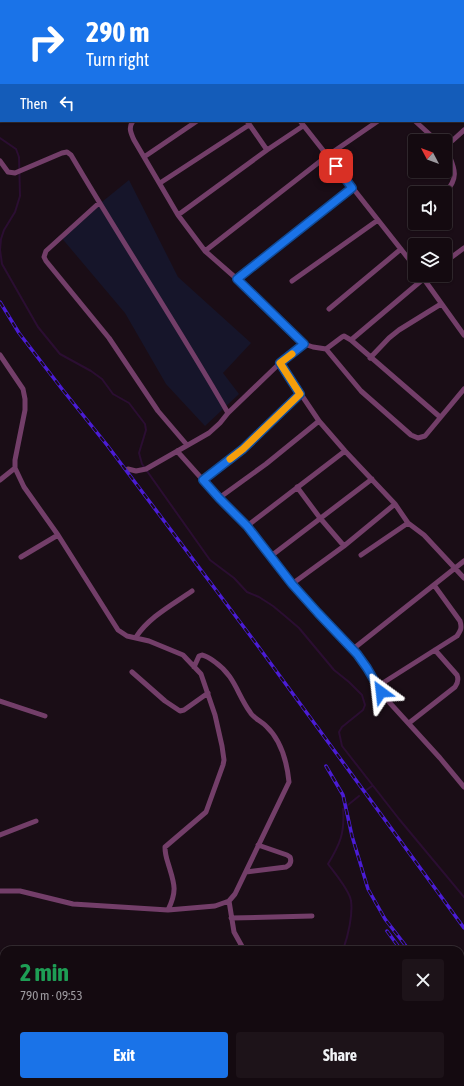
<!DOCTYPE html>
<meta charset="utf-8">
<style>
body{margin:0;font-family:"Asap Condensed",sans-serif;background:#1d1319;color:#f1f3f6;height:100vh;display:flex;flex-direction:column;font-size:15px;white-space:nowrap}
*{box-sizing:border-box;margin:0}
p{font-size:13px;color:#9d9a9f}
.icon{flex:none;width:22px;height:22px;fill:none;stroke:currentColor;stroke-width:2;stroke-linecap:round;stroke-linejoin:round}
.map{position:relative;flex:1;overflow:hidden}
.panel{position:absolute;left:0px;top:946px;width:464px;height:140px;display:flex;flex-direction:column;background:#140a10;border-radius:12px 12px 0 0;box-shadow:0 1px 3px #0004,0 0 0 1px #332b30}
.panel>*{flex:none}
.guide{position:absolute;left:0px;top:0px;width:464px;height:122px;box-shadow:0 1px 3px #0004,0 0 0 1px #332b30;background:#1a73e8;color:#fff;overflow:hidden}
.needle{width:26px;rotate:311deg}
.fabs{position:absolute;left:408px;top:134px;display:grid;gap:8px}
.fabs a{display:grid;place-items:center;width:44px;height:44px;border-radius:4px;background:#140a10;box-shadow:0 1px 3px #0004,0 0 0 1px #332b30;font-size:20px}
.pin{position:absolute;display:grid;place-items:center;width:34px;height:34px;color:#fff;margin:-17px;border-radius:8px;box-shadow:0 2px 6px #0006}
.me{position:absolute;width:44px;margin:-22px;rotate:330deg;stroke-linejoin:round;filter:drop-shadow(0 0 3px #0008)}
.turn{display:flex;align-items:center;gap:14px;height:84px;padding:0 20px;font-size:18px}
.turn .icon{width:52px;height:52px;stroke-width:2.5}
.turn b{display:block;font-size:28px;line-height:34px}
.then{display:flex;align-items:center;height:38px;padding:0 20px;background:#0003;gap:8px;font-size:15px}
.round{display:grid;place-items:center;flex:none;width:42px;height:42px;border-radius:4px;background:#1d1319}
.summary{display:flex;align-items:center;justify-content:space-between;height:68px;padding:0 20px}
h1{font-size:24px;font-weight:700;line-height:30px;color:#1e9e55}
.action{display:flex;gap:8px;margin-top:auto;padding:8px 20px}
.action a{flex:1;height:46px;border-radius:4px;background:#1a73e8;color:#fff;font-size:16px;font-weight:700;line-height:46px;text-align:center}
.action a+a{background:#1d1319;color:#f1f3f6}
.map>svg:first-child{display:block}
.green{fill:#16152a}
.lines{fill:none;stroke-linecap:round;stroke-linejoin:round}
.stream{stroke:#2b0e32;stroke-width:2}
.street{stroke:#733e69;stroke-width:5}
.highway{stroke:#e9b957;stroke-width:9}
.rail-casing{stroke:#4a1cd5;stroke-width:3.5}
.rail{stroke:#1a0d16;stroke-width:2;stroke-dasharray:6;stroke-linecap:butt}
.route-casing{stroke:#114b97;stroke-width:10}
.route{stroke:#1a73e8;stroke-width:7}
.slow{stroke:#f59e0b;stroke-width:7}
</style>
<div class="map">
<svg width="464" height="1086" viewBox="0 0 464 1086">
<rect width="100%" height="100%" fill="#1a0d16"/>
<path class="green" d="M129,180L178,277L251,343L223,373L239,394L205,426L166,384L125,313L60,236Z"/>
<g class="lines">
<path class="stream" d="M60,1V0
M0,87H1
M0,138L16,149L19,157L20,196L15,212L4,230L1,239L0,250L2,264L38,327L60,354L91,371L102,379L113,394L129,403L145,424L146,430L139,453L142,464L210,560L234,578L247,592L259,597L273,606L285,616L299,628L334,670L349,682L362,695L365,705L363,710L342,727L339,732L342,746L399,819L464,897
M365,791L372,786
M343,950C348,936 353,915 351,901C350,891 334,872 328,864C340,844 345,833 343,809L359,796
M296,1082V1086"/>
<path class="street" d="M223,0L224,1
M65,1V0
M372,1L373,0
M463,98H464
M133,121C128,128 131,133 134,140L178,215L205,251L237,279L304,344
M247,121L267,150L303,126
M300,121L415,267
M415,121L437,141
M445,143L452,141L464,130
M144,157L197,121
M0,161L8,172L15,173L62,153L67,152L71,155C122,242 178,326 228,413
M160,183L249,125
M445,193C462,175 452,165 445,145
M99,203L46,251L44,257L46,261L109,338L158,411L187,445
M178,215L267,150
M205,251L327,156L378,121
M445,262L464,248
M421,275L464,335
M237,279L353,188
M292,281L378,220
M329,309L401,249
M351,340L428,275
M326,349L361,391L411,435L418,438L425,436L464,389
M0,355L23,389L25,399V410L15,460V468L24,487L58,535L118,630L127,636L149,641L183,655L201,674L215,715L222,746L224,760L223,765L206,812L165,847C165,853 166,857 168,863C174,883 178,890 168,910
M370,358L389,338L399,330L441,304
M280,363L319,421L345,451L395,504L408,523L424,535L464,578
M177,451L219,498L247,526L292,584L318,613L357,654L367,667L389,702L440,758L464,787
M128,469L136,471L146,469L209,433L220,423L228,413L280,363L304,344L313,347L326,349L342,337L344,336L351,340L440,417
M0,480L15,468
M203,480L243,449L300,394
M297,487L320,518L344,546
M219,498L266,464L319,421
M247,526L345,451
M361,555L408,523
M271,556L372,479
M21,557L58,535
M292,584L344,546L395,504
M136,637C149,617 172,605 192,591
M353,649L464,561
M132,672L165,701L180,711L184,710L208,693
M378,686L457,636C461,630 462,628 460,621L434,585
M0,701L45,716
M409,723L455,687C458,683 459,680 457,675L435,650
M0,835L36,821
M246,872L286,867C290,865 292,862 290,857L287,855L258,845
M0,891H20L73,904L168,910L215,906L229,901L235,894L289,782C287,762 281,740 266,726C261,721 253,718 250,712C237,694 235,676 215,662C211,659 207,656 202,655L199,656L194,667
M229,901L234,932L244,950
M231,918L312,916
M0,1005H4
M0,1063L4,1061
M325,1082L326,1086
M96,1086L104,1082"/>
<path class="highway" d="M0,1035L4,1045
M19,1082L20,1086"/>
<defs>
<path id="rail" d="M0,302L19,333L62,389L107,445L255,642L464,928
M326,766L343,795L352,836L368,889L385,919L409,950
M387,931L401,950
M460,1018L464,1024
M460,1029L464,1034"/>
</defs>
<use href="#rail" class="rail-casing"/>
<use href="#rail" class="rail"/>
</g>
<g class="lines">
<defs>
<path id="route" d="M336,166L352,188L237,279L304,344L280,363L300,394L243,449L203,480L219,498L247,526L292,584L318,613L357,654L367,668L381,692"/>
</defs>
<use href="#route" class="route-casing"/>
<use href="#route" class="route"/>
<path class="slow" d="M230,459L243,449L300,394L280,363L292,354"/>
</g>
</svg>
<div class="fabs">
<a><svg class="needle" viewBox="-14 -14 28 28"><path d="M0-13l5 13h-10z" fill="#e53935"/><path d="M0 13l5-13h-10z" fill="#9d9a9f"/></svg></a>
<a><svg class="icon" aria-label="sound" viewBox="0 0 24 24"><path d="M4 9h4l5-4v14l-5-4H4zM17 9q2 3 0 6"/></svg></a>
<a><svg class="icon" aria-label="layers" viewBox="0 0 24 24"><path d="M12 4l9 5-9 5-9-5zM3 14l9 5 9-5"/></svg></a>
</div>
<div class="pin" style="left:336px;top:166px;background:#d93025"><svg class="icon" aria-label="arrive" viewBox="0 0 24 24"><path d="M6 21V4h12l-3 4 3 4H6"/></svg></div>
<svg class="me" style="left:381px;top:692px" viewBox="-20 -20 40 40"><path d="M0-17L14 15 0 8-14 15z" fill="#1a73e8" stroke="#fff" stroke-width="4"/></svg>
<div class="guide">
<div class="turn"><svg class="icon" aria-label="right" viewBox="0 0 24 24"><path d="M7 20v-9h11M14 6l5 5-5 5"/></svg><div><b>290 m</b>Turn right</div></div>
<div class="then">Then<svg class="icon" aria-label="left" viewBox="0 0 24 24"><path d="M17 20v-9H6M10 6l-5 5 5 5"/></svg></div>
</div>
<section class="panel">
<div class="summary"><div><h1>2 min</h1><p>790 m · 09:53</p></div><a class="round"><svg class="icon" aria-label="close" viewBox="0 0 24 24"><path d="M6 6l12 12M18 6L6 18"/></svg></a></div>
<div class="action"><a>Exit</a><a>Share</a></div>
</section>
</div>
